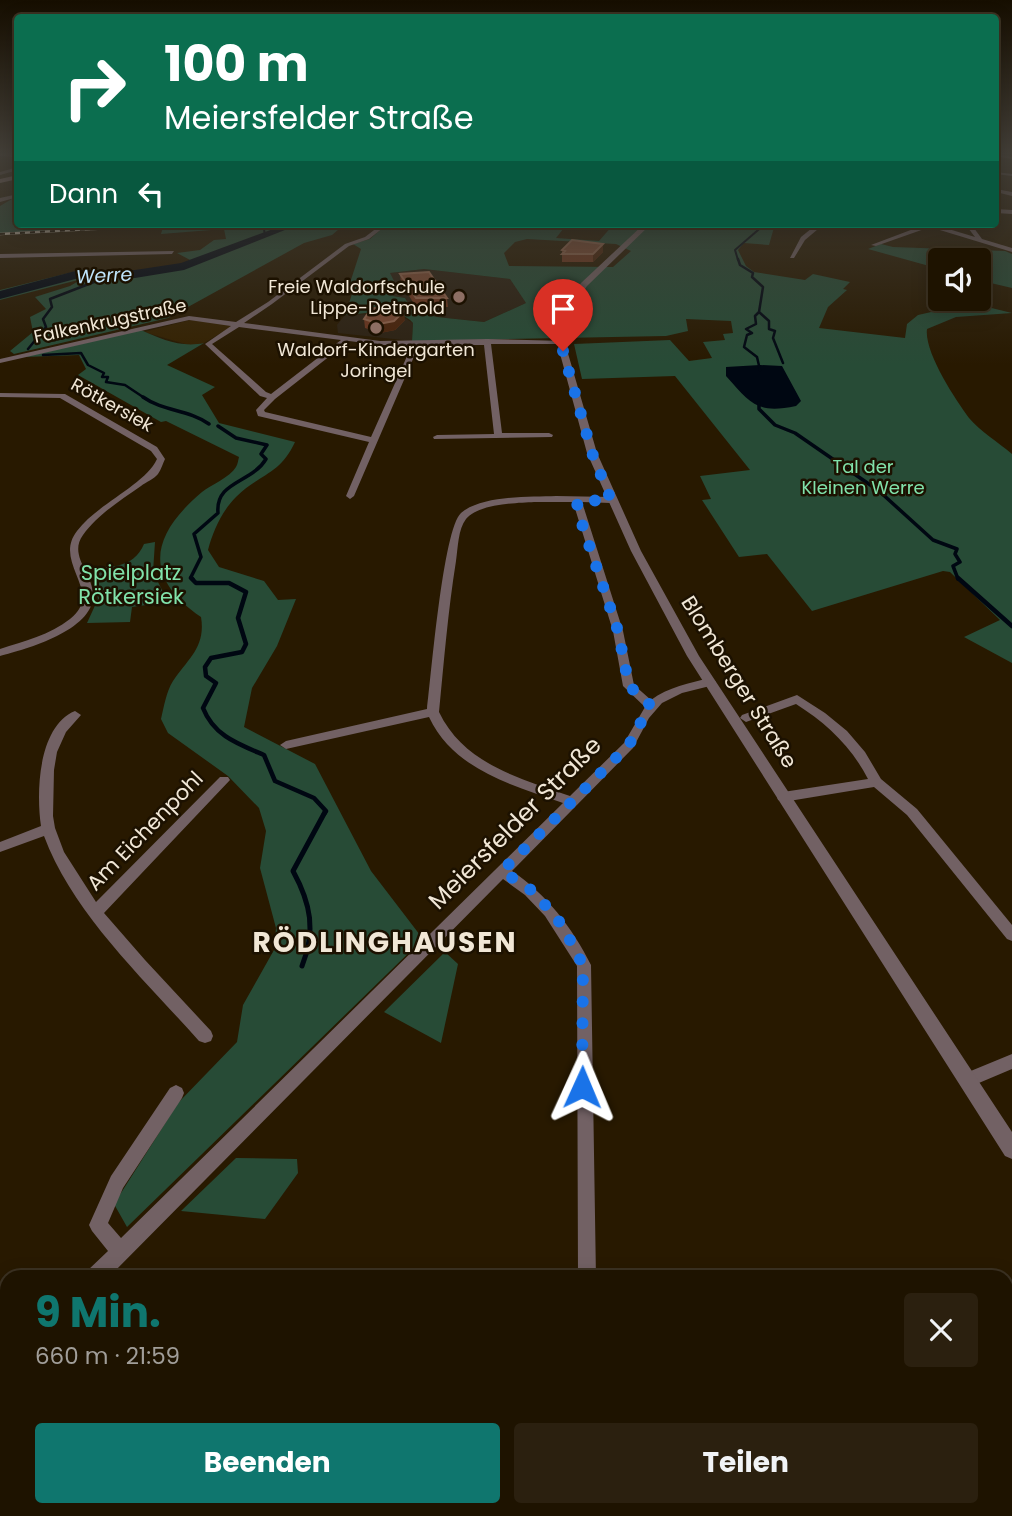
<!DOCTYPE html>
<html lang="de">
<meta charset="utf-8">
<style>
body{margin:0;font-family:Poppins,sans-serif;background:#2b200f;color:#f1f3f6;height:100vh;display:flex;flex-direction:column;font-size:26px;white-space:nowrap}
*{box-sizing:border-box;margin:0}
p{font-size:23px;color:#a19e99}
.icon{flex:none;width:38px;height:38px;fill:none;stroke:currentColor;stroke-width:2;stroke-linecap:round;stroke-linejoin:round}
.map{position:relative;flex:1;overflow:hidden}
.panel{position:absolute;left:0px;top:1270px;width:1013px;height:247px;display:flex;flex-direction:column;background:#1e1300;border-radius:21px 21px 0 0;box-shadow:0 4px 18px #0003,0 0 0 2px #3c3222}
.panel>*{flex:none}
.top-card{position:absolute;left:14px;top:14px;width:985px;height:214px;border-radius:7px;box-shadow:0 4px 18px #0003,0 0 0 2px #3c3222;background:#0b6e4f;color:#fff;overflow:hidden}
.tools{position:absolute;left:928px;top:248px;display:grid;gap:14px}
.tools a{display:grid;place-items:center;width:63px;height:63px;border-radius:7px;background:#1e1300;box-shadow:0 4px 18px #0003,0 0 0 2px #3c3222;font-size:35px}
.pin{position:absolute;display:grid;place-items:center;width:60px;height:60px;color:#fff;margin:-72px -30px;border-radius:50% 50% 50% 0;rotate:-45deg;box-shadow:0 0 7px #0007}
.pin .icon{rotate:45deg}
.me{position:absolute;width:77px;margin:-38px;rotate:1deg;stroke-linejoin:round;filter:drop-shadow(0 0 5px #0008)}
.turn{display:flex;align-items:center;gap:24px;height:147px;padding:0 35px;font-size:32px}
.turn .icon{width:91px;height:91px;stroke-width:2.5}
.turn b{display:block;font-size:49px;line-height:60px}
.then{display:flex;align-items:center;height:66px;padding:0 35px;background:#0003;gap:14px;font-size:26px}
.round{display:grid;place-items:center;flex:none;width:74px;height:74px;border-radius:7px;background:#2b200f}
.summary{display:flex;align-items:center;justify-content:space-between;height:119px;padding:0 35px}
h1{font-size:42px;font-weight:700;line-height:52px;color:#0f766e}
.cta{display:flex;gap:14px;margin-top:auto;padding:14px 35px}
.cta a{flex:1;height:80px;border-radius:7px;background:#0f766e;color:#fff;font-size:28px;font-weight:700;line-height:80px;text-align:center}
.cta a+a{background:#2b200f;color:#f1f3f6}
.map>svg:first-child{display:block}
.built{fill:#342100}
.education{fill:#2c2112}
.green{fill:#274b36;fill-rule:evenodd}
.water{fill:#000712}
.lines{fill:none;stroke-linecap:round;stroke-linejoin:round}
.stream-far4{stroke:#000712;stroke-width:2}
.stream-far3{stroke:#000712;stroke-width:2.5}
.stream-far2{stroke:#000712;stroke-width:3.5}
.stream-far1{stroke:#000712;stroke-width:4.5}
.stream{stroke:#000712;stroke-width:5}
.river{fill:#000712;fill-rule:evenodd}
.minor{fill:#726164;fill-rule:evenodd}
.tertiary{fill:#726164;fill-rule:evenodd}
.secondary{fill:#a4898d;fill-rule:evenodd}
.rail-casing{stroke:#c6bba8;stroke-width:2.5}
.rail{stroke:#1c1100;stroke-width:2;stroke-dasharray:5;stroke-linecap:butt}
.wall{fill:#6d361e}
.shaded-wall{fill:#4b230a}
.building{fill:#7b4932;stroke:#8e624b;stroke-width:2}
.route{stroke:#1a73e8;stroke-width:12;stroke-dasharray:0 21.6}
.education-dot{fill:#8d6e63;stroke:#1c1100;stroke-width:2.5}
.labels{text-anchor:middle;stroke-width:5;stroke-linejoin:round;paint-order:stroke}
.far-poi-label{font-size:18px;fill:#f1e7d6;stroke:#1c1100;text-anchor:end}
.far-street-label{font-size:18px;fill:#f1e7d6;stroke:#1c1100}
.far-park-label{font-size:18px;fill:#81e2aa;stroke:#1c1100}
.far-water-label{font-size:19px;font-style:italic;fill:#c0e5fb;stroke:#1c1100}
.park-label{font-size:21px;fill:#81e2aa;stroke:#1c1100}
.street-label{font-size:21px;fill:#f1e7d6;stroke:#1c1100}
.near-street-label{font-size:24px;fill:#f1e7d6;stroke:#1c1100}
.district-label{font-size:28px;font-weight:bold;letter-spacing:2px;fill:#f1e7d6;stroke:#1c1100}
</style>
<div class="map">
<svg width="1012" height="1516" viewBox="0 0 1012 1516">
<rect width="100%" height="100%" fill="#281900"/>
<path class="built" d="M190,320L234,325L204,343L192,346L144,332Z"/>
<path class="education" d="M424,269L510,279L526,303L484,322L437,317L413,311L405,298L392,296L390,273Z
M396,313L413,323L412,341L338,333L337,325L345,315Z"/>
<path class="green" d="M17,196L18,224H170L0,233V206Z
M201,224H339V229L332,235L304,243L168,318L14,354L10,351L33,332L30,317L46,309L35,297L70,286L82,279L0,300V290L85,269L129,271L170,267L192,261L177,253L200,250L214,240L226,239L224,229L161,234L163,227Z
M387,224H567L556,238L599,241L613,225L610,224H775L769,245L744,243L738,250L746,266L754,272L805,280L813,274L850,282L843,289L847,290L828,307L819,328L905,338L907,324L918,315L971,303L1012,313L956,317L927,329C924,352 955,399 969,418C980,431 998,442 1012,454V663L964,637L1000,620L950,572L943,571L812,611L767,554L739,557L702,500L711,499L700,476L750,470L675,376L582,379L574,344L670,340L689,361L712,358L703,342L725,340L723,334L733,333L731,321L686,319L688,331L666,336L412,341L413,323C399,306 364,314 345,315L353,291L348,289L361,249L353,244L370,239ZM527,239L616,244L631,251L613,267L509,266L504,253L515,242ZM424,269L510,279L526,303L484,322L437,317L413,311L405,298L393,296L391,285L394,281L390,273Z
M881,244L893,247L1005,251L1012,254V288L978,280V261H940V269L868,249Z
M141,330C161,339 181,348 204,343L167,365L215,387L202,395L219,423L295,442C280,475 259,474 236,497C222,511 213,531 208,550L219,567L264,581L278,600L296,599L277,646L252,688L244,727L315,764L371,871L423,939L127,1227L114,1204L178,1103L237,1042L243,1005L274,950L276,928L260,868L266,831L259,808L228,776L168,733L161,719C164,707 166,692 173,681C188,659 206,647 201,617C143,577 150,536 202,492C211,485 230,477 236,467C238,464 238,460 239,457L166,421L161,422L78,375L86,369L79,355L24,357Z
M155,542L153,572L168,602L132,607L130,622L87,623L98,599L95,585L86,568C110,567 133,569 144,544Z
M445,952L458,964L441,1043L384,1012Z
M236,1158L297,1159L298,1173L265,1219L181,1211Z"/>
<path class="water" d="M760,365L782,366L801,401L796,406C757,414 751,404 726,376V367Z"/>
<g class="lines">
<path class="stream-far4" d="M265,236L264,229L271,224
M738,260L735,250L765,224"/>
<path class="stream-far3" d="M738,259L740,265L753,273L752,277L763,287L759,312L769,321V329L775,331L773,338L783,363
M759,312L755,316L756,324L746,329L752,333L747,335L744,347L757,357L760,370
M28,349L46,327L43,319L52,307L50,299L112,275
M43,355L81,353L88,365L104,373L102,377H108L106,382L125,385L146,399"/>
<path class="stream-far2" d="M143,397C164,412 188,409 209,424
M759,403V409L775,425L795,433L879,491L933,540L957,549L955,554L960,562L953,566L958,579
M193,579L191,577L201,557L194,534L218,513C215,481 252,483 266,459L261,454L267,445L236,438L218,426"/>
<path class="stream-far1" d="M191,578L196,583H229L246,592L238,618L246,644L242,652L211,658L205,667L206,676L216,683L203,708C214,736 238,744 264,755L275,781L314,798L326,811L324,814
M958,578L1012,626"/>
<path class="stream" d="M302,966C316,931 311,904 293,871L325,812"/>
<path class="river" d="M276,224H288L290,228L184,270L135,278H79L0,299V291L79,270H135L181,263L276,228Z"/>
<path class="minor" d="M0,154L18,155V157L0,156Z
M996,154L1012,157V159L996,156Z
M18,167V170L0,175V172Z
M996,172L1012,174V176L996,174Z
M996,189L1012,192V196L996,192Z
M18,194V197L0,202V198Z
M996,209L1012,210V214L996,213Z
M382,224H388L369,239L349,246L272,304L244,323L380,341L487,339L564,341V343L562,344H491L502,433H549L553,435L552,437L434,439L433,437L437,435L494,434L484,345H419L354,496L350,499L346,496L369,442L258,416L256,410L267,398L260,396L205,344L231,326L189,320L0,363V359L189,316L236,322L268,302L345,244L365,237ZM239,327L341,340L271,394L266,392L212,344ZM349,341L380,345H412L371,437L265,412L264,410L275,399Z
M817,224H824L805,240L794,258H790L801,237Z
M923,224H932L975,237L965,224H971L982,239L1012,248V252L930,227L876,246L871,245L924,225Z
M174,251L172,254L0,258V254Z
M0,393L65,394L157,447L165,459C163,463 161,470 158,474C154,479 146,482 141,486C121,500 97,515 83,535C68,556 93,573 93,595C94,630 27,649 0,656V649C24,641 50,635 70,619C105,592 52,563 77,531C97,504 145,485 157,459L151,451L60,398L0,397Z
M556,496L611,497L615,500L611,503L582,502L623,631L634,685L651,700C668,687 690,683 710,678L716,682L714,685L682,693L662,703L649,718L633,748L512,871C547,895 572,927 591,965L596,1278H578L577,966L545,916L525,895L503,879L108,1278H85L87,1271L108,1251L92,1231L89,1225L111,1176L170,1088L176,1085L182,1088L184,1093L182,1098L123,1188L108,1223L121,1238L563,803C512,785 454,770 429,717L286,749L280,745L286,741L427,709C431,678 443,529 461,513C482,495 530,497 556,496ZM534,502H573L613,631L623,686L645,707L624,743L570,796C519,778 464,764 439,712C444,661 448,611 456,561C458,548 458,529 466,519C478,504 516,503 534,502Z
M797,695L825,713L847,731L865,752L881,779L917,809L1012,925V941L1007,939L907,815L874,787L783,802L778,800L777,797L778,794L783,792L868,779C851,746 826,723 796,704L746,722L740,718L742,715Z
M75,711L81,715L66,732L57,752L54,770L53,816L55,828L64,852L96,902L220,777H228L230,780L104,913L145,960L211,1031L213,1036L211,1041L205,1043L199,1041C145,980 73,914 44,836L0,852V842L41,826C36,793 38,726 75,711Z
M1012,1054V1069L967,1088L961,1085L959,1080L961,1075Z
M7,1360V1385L0,1388V1363Z
M1006,1405H1012V1425H1006Z"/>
<path class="tertiary" d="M644,224H651L587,286L569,313L567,350L597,453L641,551L699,656L1012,1132V1159L1005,1156L687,656L631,551L587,453L559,350L561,313L581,283Z"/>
<path class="secondary" d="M18,175V179L0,183V179Z"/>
<defs>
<path id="rail" d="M0,234L186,224"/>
</defs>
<use href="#rail" class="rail-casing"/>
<use href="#rail" class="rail"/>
</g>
<path class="wall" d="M603,244V252L593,262H562V250Z
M400,274L447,298L448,307H416L401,283Z
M364,319L405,320L395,330L380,333L365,328Z"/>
<path class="shaded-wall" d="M603,244V252L593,262V254Z
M404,311L405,320L395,330L380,333L379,324Z"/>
<path class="building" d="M572,240L603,244L593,254H562L565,251L562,250Z
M429,272L447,298H416L400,274Z
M384,306L404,311L394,321L379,324L364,319L371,309Z"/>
<linearGradient id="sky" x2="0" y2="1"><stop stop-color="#160e00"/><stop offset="0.42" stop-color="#423e37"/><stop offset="1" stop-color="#423e37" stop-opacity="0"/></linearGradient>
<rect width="1012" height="365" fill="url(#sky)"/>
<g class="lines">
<path class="route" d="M563,351L592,453L611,500L577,501L578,512L618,631L629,686L650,705L629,745L502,871L534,892L562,925L583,965L582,1087"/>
</g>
<g class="education-dot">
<circle cx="459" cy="297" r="7"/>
<circle cx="376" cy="328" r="7"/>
</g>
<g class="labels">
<g class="far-poi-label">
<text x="445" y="293">Freie Waldorfschule<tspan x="445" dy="21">Lippe-Detmold</tspan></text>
<text x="376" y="356" text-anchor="middle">Waldorf-Kindergarten<tspan x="376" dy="21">Joringel</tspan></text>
</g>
<g class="far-street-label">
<text transform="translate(110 321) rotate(-12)" y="6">Falkenkrugstraße</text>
<text transform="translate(112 405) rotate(29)" y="6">Rötkersiek</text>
</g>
<g class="far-park-label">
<text x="863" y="473">Tal der<tspan x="863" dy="21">Kleinen Werre</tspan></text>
</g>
<g class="far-water-label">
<text transform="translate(104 275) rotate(-3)" y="7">Werre</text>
</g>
<g class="park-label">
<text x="131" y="580">Spielplatz<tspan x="131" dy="24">Rötkersiek</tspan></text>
</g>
<g class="street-label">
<text transform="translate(739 682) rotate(58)" y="7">Blomberger Straße</text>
<text transform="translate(145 831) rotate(-46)" y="7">Am Eichenpohl</text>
</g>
<g class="near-street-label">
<text transform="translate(515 823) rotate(-45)" y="8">Meiersfelder Straße</text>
</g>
<g class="district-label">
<text x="385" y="952">RÖDLINGHAUSEN</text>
</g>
</g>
</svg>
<div class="tools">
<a><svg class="icon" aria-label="sound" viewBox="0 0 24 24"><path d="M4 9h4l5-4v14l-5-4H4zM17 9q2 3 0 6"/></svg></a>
</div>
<div class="pin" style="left:563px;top:351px;background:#d93025"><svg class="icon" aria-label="arrive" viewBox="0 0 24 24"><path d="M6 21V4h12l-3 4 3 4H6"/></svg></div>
<svg class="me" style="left:582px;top:1087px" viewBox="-20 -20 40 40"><path d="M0-17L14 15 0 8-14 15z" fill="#1a73e8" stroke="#fff" stroke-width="4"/></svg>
<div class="top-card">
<div class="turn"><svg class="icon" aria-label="right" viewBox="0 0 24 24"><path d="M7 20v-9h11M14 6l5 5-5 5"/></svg><div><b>100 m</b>Meiersfelder Straße</div></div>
<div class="then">Dann<svg class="icon" aria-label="left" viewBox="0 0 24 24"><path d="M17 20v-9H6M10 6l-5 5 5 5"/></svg></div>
</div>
<section class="panel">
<div class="summary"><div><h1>9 Min.</h1><p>660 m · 21:59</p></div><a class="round"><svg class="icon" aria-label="close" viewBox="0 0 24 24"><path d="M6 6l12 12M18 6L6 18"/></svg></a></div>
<div class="cta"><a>Beenden</a><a>Teilen</a></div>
</section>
</div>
